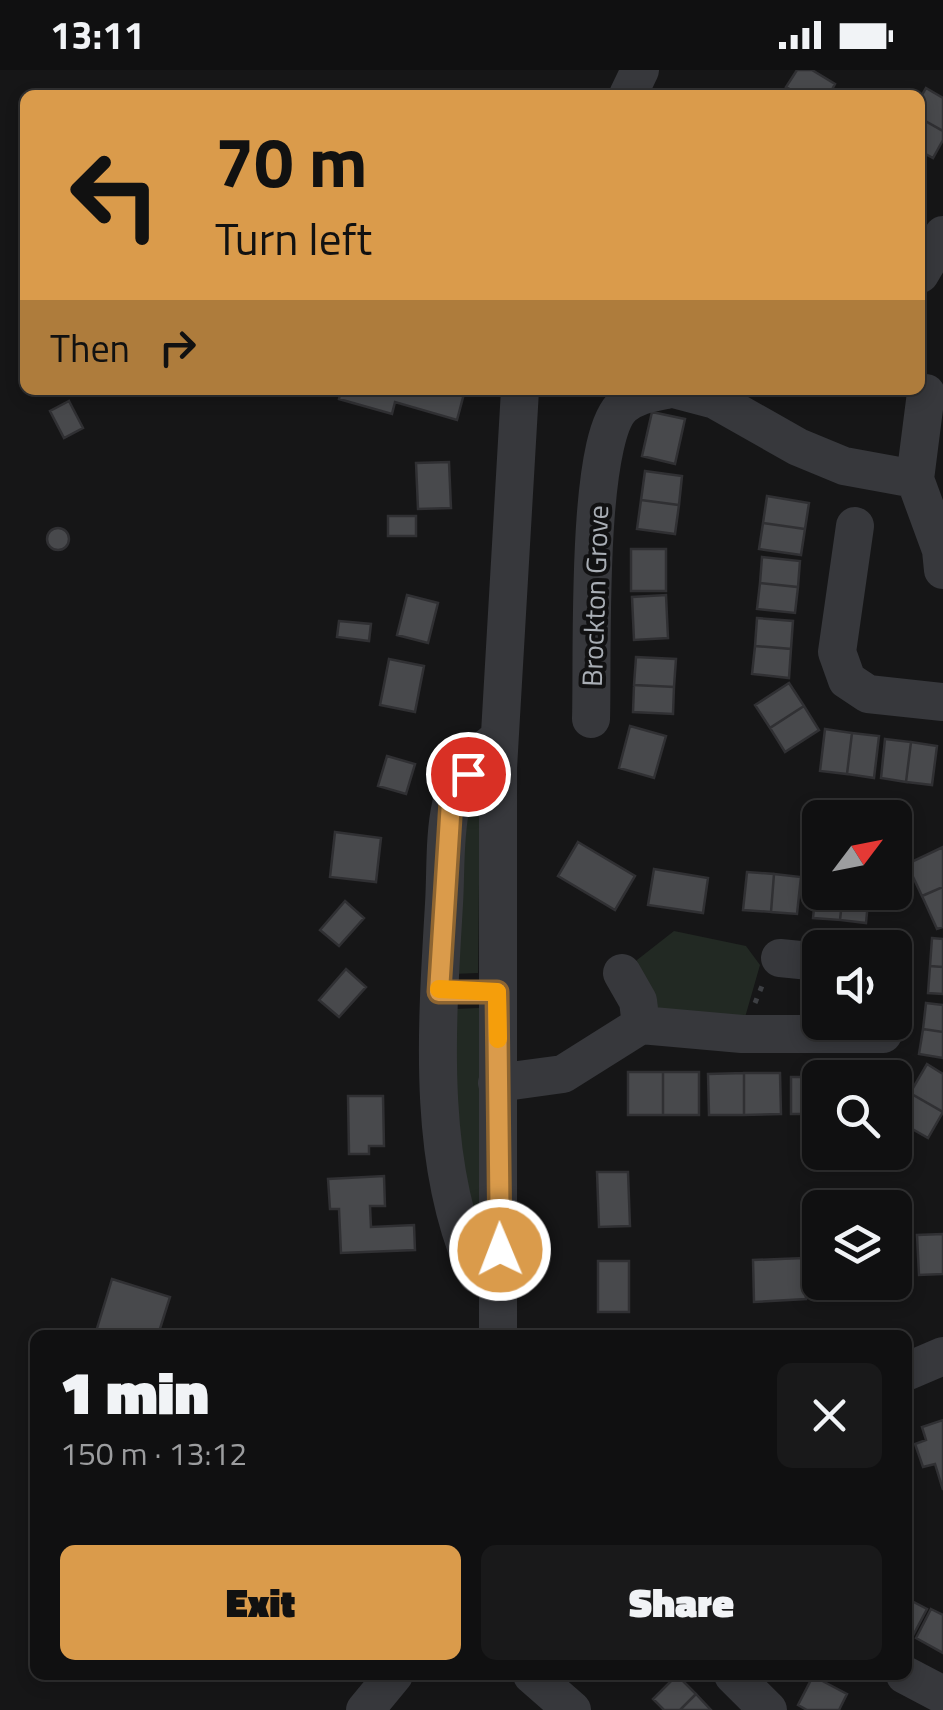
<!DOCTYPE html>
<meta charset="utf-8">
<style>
body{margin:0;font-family:"Titillium Web",sans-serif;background:#19191a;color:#f1f3f6;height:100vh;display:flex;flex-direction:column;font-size:38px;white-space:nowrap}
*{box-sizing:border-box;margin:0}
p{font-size:32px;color:#9c9d9f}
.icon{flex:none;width:55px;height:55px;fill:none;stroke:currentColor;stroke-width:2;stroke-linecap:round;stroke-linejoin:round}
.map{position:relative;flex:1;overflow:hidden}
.drawer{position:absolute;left:30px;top:1260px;width:882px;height:350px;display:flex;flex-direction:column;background:#101011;border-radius:15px;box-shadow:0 5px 15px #0003,0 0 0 2px #303031}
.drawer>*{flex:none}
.hud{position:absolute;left:20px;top:20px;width:905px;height:305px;border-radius:15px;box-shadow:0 5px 15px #0003,0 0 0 2px #303031;background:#da9b4b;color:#111;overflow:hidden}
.needle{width:65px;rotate:58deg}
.buttons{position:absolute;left:802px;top:730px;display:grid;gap:20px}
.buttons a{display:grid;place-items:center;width:110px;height:110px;border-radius:15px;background:#101011;box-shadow:0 5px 15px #0003,0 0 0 2px #303031;font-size:50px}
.pin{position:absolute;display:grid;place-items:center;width:85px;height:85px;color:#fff;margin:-42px;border:5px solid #fff;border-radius:50%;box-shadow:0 2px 10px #0007}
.me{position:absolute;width:110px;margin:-55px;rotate:359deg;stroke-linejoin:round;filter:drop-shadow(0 0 8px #0008)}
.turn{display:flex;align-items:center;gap:35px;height:210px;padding:0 30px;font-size:45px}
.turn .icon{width:130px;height:130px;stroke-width:2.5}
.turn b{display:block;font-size:70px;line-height:85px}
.then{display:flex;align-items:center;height:95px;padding:0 30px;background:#0003;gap:20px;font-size:38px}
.round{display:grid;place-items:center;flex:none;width:105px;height:105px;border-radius:15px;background:#19191a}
.overview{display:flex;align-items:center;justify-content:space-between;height:170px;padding:0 30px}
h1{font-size:60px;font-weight:800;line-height:75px}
.cta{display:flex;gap:20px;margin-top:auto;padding:20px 30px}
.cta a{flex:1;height:115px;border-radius:15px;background:#da9b4b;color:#111;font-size:40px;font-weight:800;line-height:115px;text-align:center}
.cta a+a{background:#19191a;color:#f1f3f6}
.status{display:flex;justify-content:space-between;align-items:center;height:70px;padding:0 50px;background:#101011;direction:ltr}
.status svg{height:28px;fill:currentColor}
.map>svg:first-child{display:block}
.green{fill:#222923}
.building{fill:#48494c;stroke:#303033;stroke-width:2.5}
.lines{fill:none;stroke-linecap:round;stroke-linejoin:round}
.path{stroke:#3d3f43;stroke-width:5;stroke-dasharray:5 8;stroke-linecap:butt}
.minor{stroke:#37383c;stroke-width:38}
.route-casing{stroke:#8e6531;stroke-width:25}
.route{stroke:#da9b4b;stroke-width:18}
.slow{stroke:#f59e0b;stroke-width:18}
.labels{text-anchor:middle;stroke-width:8;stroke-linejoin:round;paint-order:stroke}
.street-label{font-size:28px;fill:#a9aeb5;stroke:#111112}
</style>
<div class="status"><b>13:11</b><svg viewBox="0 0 49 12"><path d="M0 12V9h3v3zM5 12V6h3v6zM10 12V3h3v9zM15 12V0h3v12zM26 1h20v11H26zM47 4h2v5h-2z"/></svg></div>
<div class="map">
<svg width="943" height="1640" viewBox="0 0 943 1640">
<rect width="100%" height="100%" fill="#161617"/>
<path class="green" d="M480,725L478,903L452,904L457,766Z
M674,861L746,876L760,895L744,951L659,944L640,911L637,890Z
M479,938L482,1175L455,1070V939Z"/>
<path class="building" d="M797,0H812L835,14L829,25H800L786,17Z
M926,18L943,28V61L920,48V28Z
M920,48L943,61V70L933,88L920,81Z
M341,320H465L457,350L395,332L392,344L339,329Z
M69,331L83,358L64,368L50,341Z
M652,342L685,349L675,394L642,386Z
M449,392L451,438L418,439L416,393Z
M645,401L682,406L679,435L641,430Z
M767,426L809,433L805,459L763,453Z
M641,430L679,435L675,464L637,459Z
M388,446H416V466H388Z
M763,453L805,459L801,485L759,479Z
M47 469a11 11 0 1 1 22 0a11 11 0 1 1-22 0Z
M631,479H666V521H631Z
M762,487L800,491L798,517L760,513Z
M760,513L798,517L795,543L757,539Z
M407,525L438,533L428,573L397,565Z
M666,525L668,568L634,570L632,527Z
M757,548L793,551L791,579L755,576Z
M339,551L371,554L369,571L337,567Z
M755,576L791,579L789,608L752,604Z
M636,587L676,589L674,617L634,615Z
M389,589L424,596L415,642L380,635Z
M789,613L804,636L770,658L755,635Z
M634,615L674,617L673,644L633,642Z
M804,636L819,660L785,682L770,658Z
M630,656L666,666L654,708L619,698Z
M825,659L852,663L847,704L820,701Z
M852,663L879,666L874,708L847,704Z
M885,669L911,672L906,712L881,708Z
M911,672L937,676L932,715L906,712Z
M387,686L415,694L406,724L378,716Z
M335,762L381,768L376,812L330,807Z
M578,772L635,806L615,840L558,806Z
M943,777V817L922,826L907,794Z
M654,799L708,808L703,843L648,835Z
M747,802L774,804L771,842L743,840Z
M774,804L801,807L797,844L771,842Z
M817,809H820V822H843L840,850L813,848Z
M943,817V857L937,859L922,826Z
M843,822H869L866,853L840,850Z
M345,831L364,848L339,876L320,860Z
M932,868L943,869V897L930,896Z
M930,896L943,897V924L928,923Z
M346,899L366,917L339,947L319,930Z
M926,933L943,935V962L923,959Z
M923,959L943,962V988L919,984Z
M927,994L943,1004V1042L910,1023Z
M628,1002H663V1045H628Z
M663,1002H699V1045H663Z
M744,1003H780L781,1044L744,1045Z
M744,1003V1045H709L708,1004Z
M791,1007H826L820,1008V1044H791Z
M910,1023L943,1042L928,1068L895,1049Z
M348,1026H383L384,1076H369V1084H349Z
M597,1102H628L630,1156L599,1157Z
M384,1106L385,1136H370L371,1157L414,1155L415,1180L341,1183L339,1139H330L328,1109Z
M943,1164V1204L919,1205L917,1165Z
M898,1180L903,1220L843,1228L841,1212H895V1181Z
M803,1188L806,1229L754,1232L753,1190Z
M598,1191H629V1242H598Z
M112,1209L170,1227L158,1265H95Z
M943,1350V1420L935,1394L923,1397L915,1374L926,1370L922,1357Z
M908,1529L927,1539L908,1575Z
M931,1539L943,1545V1583L916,1568Z
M677,1605L696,1624L680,1640H664L653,1629Z
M813,1606L847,1624L839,1640H807L798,1635Z
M696,1624L711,1640H680Z"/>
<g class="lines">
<path class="path" d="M755,933L764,911"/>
<path class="minor" d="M628,25L640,0
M920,204L943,165
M677,320L715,330L798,377L844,396L915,409
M926,323L915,409L941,480L943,500
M855,456L837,582L847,610L868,624L943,632
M591,649C593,591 585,369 623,336C636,325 651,323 666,320
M780,888L820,892
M622,903L638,931L641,955
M497,1013L563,1004L641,955L742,964H883L884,952
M499,1209L477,1204C426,1093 437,954 444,834C446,802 444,766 451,735C454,715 482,678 499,669
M498,1265V698L520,320
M908,1301L943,1286
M532,1605L572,1640
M733,1605L768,1640
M905,1605L943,1625
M365,1640L394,1605"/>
</g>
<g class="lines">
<defs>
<path id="route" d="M468,704L451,731L439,922H497L500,1180"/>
</defs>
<use href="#route" class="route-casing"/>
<use href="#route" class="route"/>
<path class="slow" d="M439,919L497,922L498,969"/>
</g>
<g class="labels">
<g class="street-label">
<text transform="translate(595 526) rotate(-88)" y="10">Brockton Grove</text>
</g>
</g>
</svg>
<div class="buttons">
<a><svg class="needle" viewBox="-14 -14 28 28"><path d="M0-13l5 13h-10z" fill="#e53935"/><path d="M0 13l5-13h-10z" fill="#9c9d9f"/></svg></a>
<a><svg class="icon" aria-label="sound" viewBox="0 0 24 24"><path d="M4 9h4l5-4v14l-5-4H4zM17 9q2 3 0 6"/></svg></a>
<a><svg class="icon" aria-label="search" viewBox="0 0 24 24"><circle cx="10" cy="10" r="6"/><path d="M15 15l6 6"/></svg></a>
<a><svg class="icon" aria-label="layers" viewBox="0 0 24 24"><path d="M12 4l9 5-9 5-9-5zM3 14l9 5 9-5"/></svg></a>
</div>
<div class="pin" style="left:468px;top:704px;background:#d93025"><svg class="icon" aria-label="arrive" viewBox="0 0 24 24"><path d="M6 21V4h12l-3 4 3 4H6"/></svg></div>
<svg class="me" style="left:500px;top:1180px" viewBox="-20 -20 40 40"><circle r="17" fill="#da9b4b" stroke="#fff" stroke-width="3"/><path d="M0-11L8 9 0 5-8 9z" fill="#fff"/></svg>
<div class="hud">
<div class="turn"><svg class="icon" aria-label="left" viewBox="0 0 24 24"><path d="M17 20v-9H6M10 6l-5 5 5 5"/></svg><div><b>70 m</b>Turn left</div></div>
<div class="then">Then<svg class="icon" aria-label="right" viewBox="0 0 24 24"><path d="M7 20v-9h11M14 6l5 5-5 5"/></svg></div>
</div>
<section class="drawer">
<div class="overview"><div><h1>1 min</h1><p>150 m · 13:12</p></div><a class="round"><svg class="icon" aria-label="close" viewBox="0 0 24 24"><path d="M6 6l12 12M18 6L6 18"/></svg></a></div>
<div class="cta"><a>Exit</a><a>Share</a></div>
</section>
</div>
